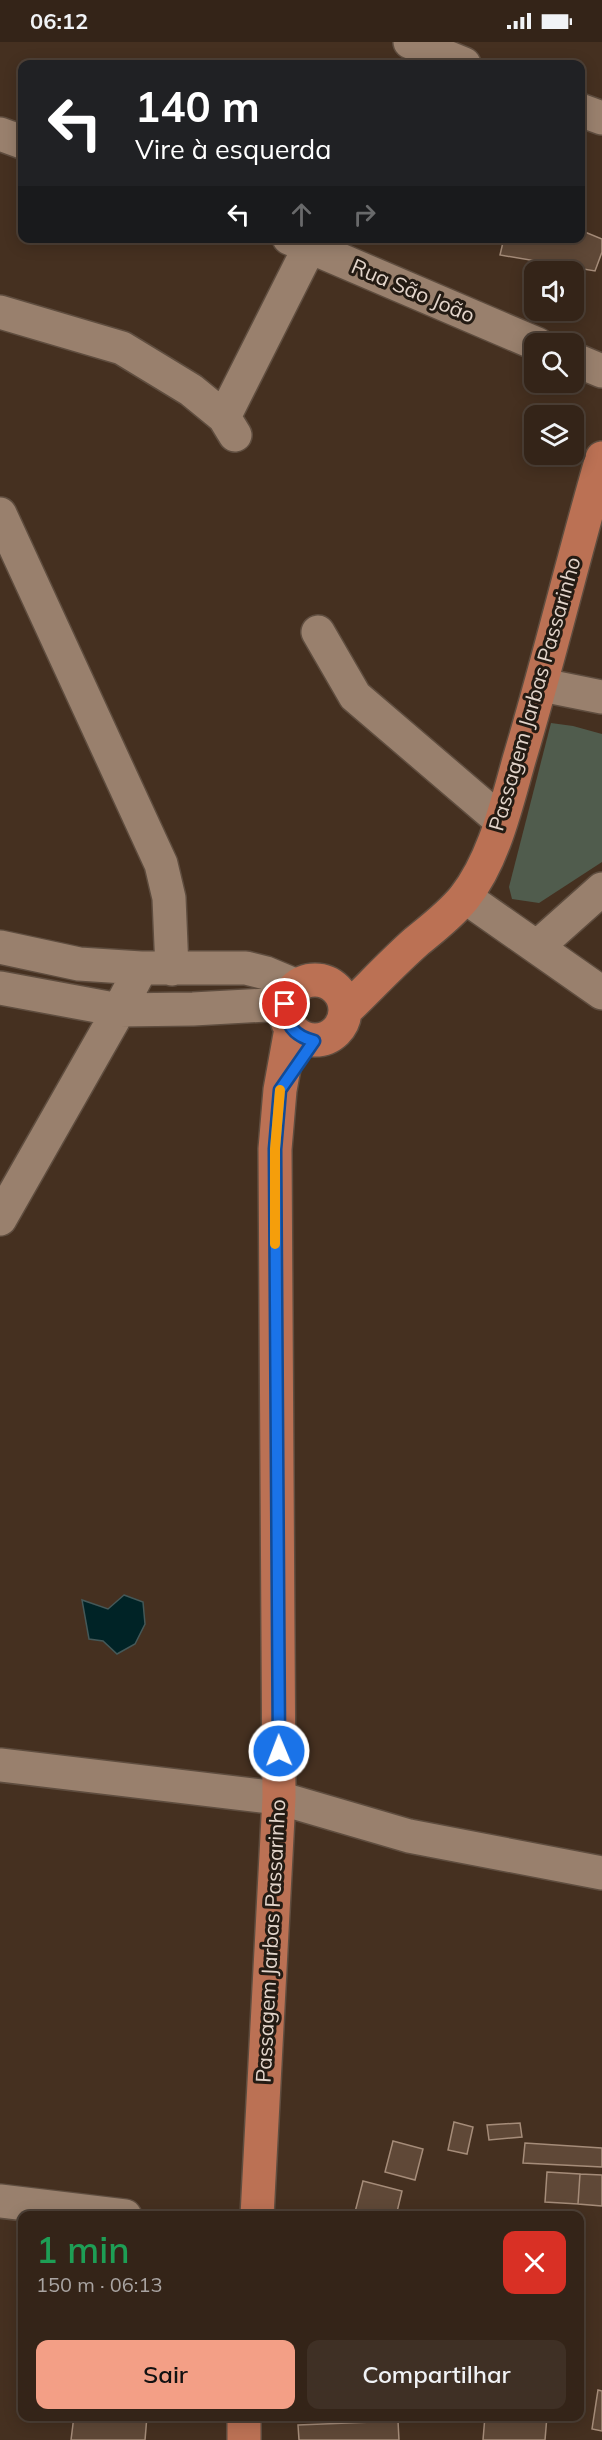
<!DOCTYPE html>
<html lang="pt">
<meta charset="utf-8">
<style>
body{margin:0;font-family:Mulish,sans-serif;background:#3f3025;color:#f1f3f6;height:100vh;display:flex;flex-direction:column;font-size:22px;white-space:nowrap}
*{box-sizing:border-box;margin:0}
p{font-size:20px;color:#a9a4a2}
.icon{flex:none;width:33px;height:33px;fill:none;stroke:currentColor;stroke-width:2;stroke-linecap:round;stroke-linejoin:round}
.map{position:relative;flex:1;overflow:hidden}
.sheet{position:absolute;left:18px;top:2169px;width:566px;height:210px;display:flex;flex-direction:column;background:#342418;border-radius:12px;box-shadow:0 3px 15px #0003,0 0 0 2px #4e4137}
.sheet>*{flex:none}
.top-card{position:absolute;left:18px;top:18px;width:567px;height:183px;border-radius:12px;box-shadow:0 3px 15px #0003,0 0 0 2px #4e4137;background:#202124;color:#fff;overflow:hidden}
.buttons{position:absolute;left:524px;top:219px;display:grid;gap:12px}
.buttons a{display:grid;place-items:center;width:60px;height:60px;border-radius:12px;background:#342418;box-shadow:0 3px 15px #0003,0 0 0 2px #4e4137;font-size:30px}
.pin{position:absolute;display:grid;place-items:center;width:51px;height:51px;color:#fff;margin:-26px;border:3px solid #fff;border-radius:50%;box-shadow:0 2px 6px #0007}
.me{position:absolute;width:66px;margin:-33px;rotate:359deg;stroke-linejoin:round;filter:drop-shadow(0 0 4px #0008)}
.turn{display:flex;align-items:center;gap:21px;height:126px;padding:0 18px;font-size:27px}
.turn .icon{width:78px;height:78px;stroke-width:2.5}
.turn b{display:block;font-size:42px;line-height:51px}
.lanes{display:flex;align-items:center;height:57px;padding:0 18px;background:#0003;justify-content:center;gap:30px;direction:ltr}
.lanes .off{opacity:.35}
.round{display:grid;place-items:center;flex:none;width:63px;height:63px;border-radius:12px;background:#3f3025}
.summary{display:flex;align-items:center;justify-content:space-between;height:102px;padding:0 18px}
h1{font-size:36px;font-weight:600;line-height:45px;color:#1e9e55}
.cta{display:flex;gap:12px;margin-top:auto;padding:12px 18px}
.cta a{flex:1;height:69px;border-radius:12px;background:#f39f86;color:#111;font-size:24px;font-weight:600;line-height:69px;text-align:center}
.cta a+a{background:#3f3025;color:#f1f3f6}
.status{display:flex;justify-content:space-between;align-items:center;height:42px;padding:0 30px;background:#342418;direction:ltr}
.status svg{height:16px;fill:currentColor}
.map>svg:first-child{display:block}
.green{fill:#505c4d}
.water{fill:#002326;stroke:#445858;stroke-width:1.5}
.building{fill:#5f4837;stroke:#a58c79;stroke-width:1.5}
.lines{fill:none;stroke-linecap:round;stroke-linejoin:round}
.minor-casing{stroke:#5f4d3f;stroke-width:36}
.major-casing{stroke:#5f4d3f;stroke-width:36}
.minor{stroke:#99806d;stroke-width:33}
.major{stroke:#bb7154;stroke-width:33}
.route-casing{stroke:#114b97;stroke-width:15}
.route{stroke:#1a73e8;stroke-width:10}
.slow{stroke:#f59e0b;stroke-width:10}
.labels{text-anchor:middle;stroke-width:6;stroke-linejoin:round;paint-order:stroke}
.street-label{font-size:21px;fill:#e3d5cb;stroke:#241b13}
</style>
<div class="status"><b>06:12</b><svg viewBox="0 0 49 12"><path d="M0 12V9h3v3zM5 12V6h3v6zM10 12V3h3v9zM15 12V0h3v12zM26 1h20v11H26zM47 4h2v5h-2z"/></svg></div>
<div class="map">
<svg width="602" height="2398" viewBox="0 0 602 2398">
<rect width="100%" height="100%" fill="#453020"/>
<path class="green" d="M551,681L573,684L602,692V820L539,861L512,857L509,845Z"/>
<path class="water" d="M124,1553L143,1560L145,1582L135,1602L117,1612L103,1599L89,1597L82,1558L108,1567Z"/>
<path class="building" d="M580,188L602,197V210L595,229L500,213L504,196H580Z
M454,2080L473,2085L467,2112L448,2108Z
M520,2081L522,2095L489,2098L487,2083Z
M393,2099L423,2107L415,2138L385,2130Z
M525,2101L602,2106V2125L523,2121Z
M547,2130L580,2132L578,2162L545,2160Z
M580,2132L602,2133V2164L578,2162Z
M363,2139L402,2149L396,2174H354Z
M598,2348L602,2349V2389L592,2387Z
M74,2374H147L145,2398H71Z
M485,2374H547L545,2398H483Z
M398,2379L399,2398H299L298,2383Z"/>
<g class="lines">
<defs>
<path id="minor" d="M410,0L464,22
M580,68L602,76
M0,92L22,100
M289,196L537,302
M0,270L122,306L191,348L224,375L235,393
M573,317L602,329
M224,375L310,204
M0,472L161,822L169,856L172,927
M318,590L355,654L501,779
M542,643L602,655
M465,855L602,951
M0,905L79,922L141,926H246L266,931L297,944
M537,905L602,847
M0,946L119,968L193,967L285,962
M0,1177L119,968L141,926
M0,1723L279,1756L409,1794L602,1831
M0,2159L125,2174"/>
<path id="major" d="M285 968a30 30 0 1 1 60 0a30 30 0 1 1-60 0Z
M345,969C369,946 392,921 417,899C433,886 450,873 464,856C494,818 506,764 519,718C549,618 573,516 602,416
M257,2174L279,1756L275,1107L280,1048L291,987
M244,2398V2374"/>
</defs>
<use href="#minor" class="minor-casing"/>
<use href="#major" class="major-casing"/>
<use href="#minor" class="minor"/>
<use href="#major" class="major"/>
</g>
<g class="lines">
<defs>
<path id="route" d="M279,1709L275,1107L280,1048L314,999C294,994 285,983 285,962"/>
</defs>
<use href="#route" class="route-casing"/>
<use href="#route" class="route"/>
<path class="slow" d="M275,1202V1107L280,1048"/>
</g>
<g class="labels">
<g class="street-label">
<text transform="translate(413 249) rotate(23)" y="7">Rua São João</text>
<text transform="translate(535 652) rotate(-74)" y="7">Passagem Jarbas Passarinho</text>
<text transform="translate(271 1899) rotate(-87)" y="7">Passagem Jarbas Passarinho</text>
</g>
</g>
</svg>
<div class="buttons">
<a><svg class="icon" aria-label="sound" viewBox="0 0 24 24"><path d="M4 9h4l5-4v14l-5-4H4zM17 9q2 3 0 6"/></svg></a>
<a><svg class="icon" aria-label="search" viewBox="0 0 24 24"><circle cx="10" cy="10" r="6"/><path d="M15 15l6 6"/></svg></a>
<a><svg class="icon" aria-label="layers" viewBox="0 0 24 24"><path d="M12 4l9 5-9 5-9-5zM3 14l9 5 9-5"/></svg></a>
</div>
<div class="pin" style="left:285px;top:962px;background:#d93025"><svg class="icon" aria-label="arrive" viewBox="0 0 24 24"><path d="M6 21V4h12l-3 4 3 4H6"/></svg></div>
<svg class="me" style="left:279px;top:1709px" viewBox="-20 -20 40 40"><circle r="17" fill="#1a73e8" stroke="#fff" stroke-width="3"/><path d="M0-11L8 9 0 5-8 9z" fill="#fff"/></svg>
<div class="top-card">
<div class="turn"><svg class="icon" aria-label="left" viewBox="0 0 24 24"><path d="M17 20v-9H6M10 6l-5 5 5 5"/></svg><div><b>140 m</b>Vire à esquerda</div></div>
<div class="lanes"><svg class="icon" aria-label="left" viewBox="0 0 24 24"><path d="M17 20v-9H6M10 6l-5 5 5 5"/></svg><svg class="icon off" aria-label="ahead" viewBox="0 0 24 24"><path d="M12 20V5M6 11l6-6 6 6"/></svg><svg class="icon off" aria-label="right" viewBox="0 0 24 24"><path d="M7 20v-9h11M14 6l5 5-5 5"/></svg></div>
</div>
<section class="sheet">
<div class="summary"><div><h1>1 min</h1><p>150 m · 06:13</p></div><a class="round" style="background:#d93025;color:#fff"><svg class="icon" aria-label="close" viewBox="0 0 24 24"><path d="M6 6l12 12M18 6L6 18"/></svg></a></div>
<div class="cta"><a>Sair</a><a>Compartilhar</a></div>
</section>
</div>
